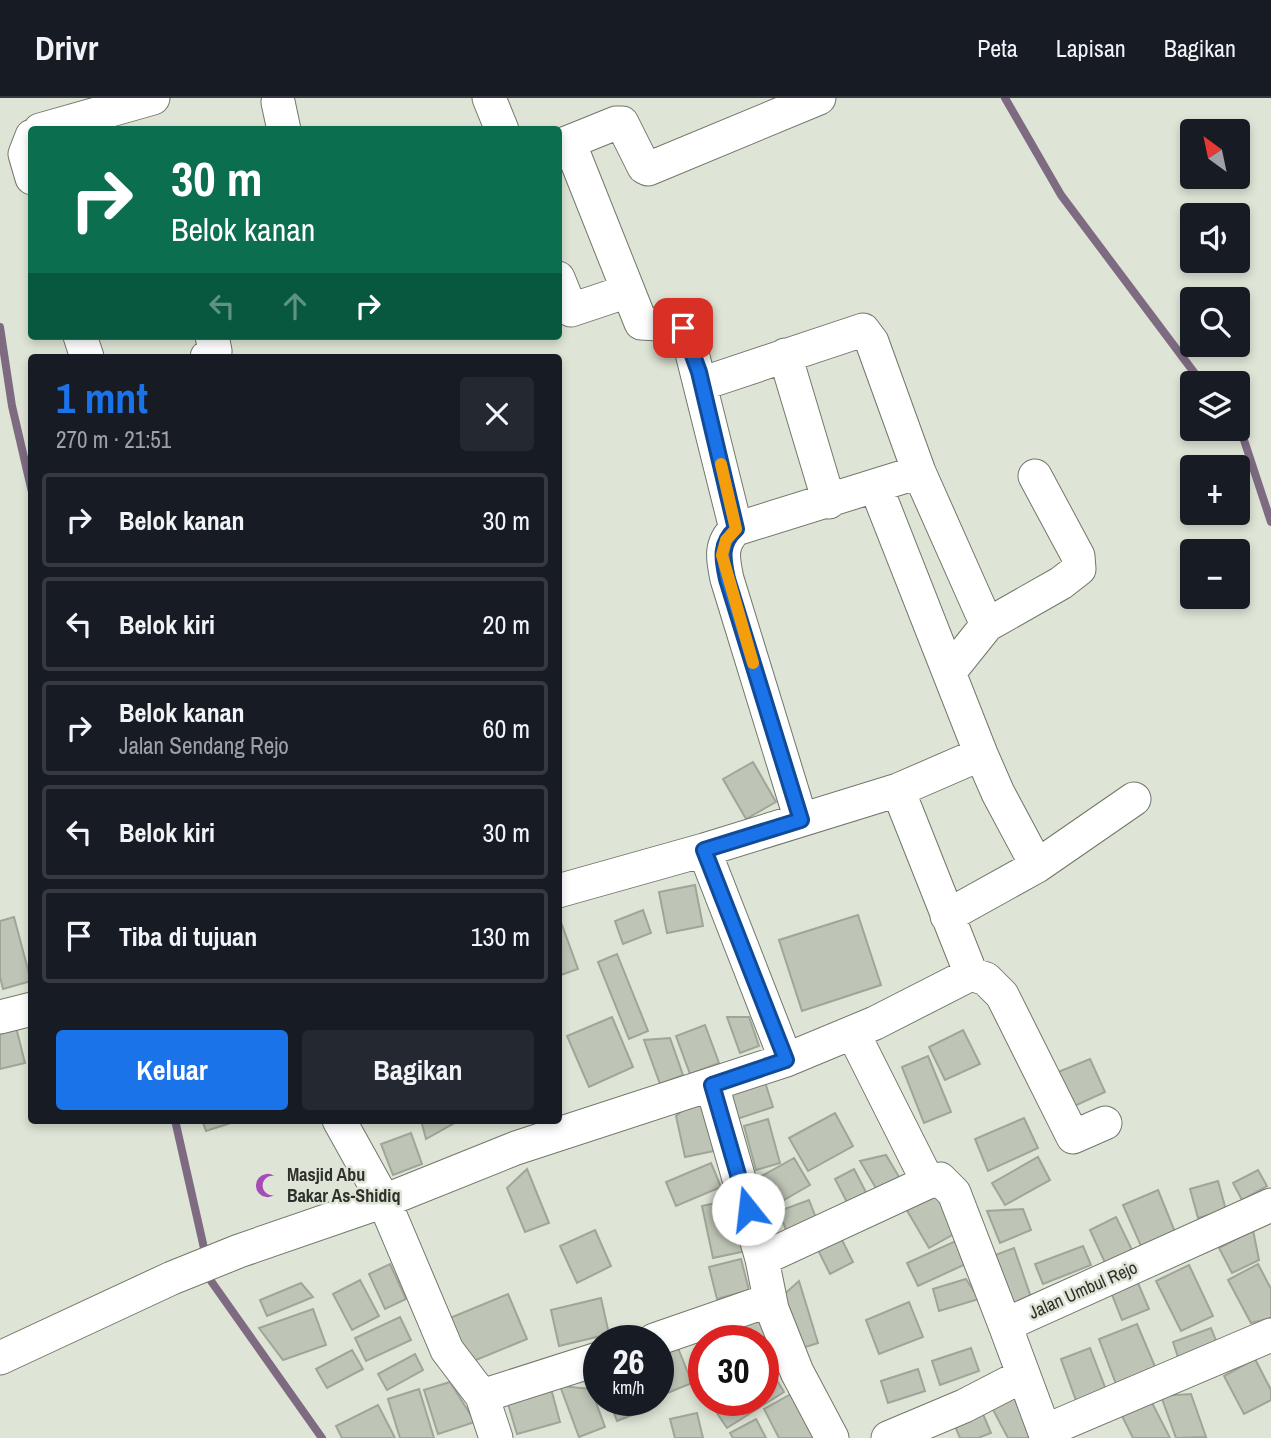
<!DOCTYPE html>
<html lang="id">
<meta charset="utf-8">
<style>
body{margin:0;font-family:"Archivo Narrow",sans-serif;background:#242831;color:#f1f3f6;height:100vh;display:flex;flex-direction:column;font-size:26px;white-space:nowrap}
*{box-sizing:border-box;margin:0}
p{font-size:23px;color:#9ea1a6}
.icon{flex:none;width:38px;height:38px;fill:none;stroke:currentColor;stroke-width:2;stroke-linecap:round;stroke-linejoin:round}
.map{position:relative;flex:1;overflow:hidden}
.sheet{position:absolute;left:28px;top:256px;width:534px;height:770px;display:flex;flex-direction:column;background:#171b24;border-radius:7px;box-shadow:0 4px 10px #0003}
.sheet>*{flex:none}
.hud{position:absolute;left:28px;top:28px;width:534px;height:214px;border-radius:7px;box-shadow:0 4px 10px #0003;background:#0b6e4f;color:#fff;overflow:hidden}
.needle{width:46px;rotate:327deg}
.fabs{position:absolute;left:1180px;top:21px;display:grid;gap:14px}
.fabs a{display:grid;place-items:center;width:70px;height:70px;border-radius:7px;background:#171b24;box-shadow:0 4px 10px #0003;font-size:35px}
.speed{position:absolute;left:583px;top:1227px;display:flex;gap:14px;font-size:35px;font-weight:700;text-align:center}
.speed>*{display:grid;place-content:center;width:91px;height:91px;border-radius:50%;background:#171b24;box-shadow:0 4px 10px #0003;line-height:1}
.speed small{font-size:18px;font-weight:400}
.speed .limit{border:10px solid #d22;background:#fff;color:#111}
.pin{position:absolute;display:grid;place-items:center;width:60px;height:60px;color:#fff;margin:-30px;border-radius:14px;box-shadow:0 4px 10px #0006}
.me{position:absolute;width:77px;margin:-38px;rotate:344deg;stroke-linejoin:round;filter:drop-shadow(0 0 5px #0008)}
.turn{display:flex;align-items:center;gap:24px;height:147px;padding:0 28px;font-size:32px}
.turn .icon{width:91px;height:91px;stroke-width:2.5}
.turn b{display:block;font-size:49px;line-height:60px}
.lanes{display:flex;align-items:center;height:66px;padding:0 28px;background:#0003;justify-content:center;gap:35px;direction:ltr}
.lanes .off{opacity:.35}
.round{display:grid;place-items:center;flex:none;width:74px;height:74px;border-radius:7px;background:#242831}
.overview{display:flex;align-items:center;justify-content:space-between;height:119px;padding:0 28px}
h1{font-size:42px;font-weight:700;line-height:52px;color:#1a73e8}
.button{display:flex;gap:14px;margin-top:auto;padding:14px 28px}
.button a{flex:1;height:80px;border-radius:7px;background:#1a73e8;color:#fff;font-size:28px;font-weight:700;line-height:80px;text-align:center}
.button a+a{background:#242831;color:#f1f3f6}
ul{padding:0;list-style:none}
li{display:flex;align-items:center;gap:21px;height:94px;margin:0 14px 10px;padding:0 14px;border:4px solid #363941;border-radius:7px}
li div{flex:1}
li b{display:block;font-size:26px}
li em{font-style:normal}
header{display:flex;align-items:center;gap:42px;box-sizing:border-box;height:98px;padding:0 35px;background:#171b24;border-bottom:2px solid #363941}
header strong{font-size:33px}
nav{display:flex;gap:38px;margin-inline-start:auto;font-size:24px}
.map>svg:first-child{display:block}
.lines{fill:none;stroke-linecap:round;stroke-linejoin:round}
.stream{stroke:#7e6b82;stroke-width:8}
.building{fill:#bec5b6;stroke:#9fa598;stroke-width:2}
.minor-casing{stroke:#71776a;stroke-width:35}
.minor{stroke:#fff;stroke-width:33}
.route-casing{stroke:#114b97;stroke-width:18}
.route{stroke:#1a73e8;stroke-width:12}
.slow{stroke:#f59e0b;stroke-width:12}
.labels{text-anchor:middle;stroke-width:5;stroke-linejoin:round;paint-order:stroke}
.poi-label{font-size:18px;font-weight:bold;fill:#2e312b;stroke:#dee5d6;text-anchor:start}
.street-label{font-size:18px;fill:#2e312b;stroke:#dee5d6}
</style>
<header>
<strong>Drivr</strong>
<nav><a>Peta</a><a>Lapisan</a><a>Bagikan</a></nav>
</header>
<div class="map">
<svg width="1271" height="1340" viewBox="0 0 1271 1340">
<rect width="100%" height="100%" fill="#dee5d6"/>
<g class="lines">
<path class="stream" d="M1005,0L1061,97L1202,285
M0,229L12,308L32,394
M1236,331L1243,339L1271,424
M175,1022L206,1159
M209,1172L211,1183L322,1340"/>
</g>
<path class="building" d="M753,664L776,704L746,721L723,681Z
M695,787L703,828L667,835L659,794Z
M643,812L651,835L623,846L615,823Z
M858,817L881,887L802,913L779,842Z
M14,819L31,883L3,891L0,879V823Z
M562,827L578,871L558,878V829Z
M617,856L648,933L629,941L598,864Z
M612,919L633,969L589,989L567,938Z
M727,919H749L759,948L740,955Z
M14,921L25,965L0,971V925Z
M705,927L719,965L690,976L676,938Z
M963,932L980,966L945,982L929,949Z
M670,940L683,977L660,986L644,942Z
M928,958L951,1014L924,1025L902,969Z
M1090,961L1105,994L1068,1011L1053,976Z
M765,984L773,1009L731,1023L723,999Z
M702,997L714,1053L685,1059L676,1018Z
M835,1015L853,1048L808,1073L789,1040Z
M1024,1020L1038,1050L988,1073L975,1041Z
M768,1021L780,1065L756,1072L744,1028Z
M202,1022H240L206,1033Z
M421,1022H457L458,1023L426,1041Z
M411,1035L422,1066L393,1077L381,1046Z
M886,1057L902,1084L880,1097L860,1063Z
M1038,1059L1050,1082L1005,1107L992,1085Z
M794,1060L810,1087L765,1113L749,1085Z
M711,1065L721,1089L676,1108L666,1084Z
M527,1071L549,1125L525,1134L507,1090Z
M854,1071L870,1102L851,1112L835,1081Z
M1258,1072L1267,1088L1242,1102L1233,1085Z
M1218,1083L1226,1112L1198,1120L1190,1091Z
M935,1091L959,1133L929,1150L905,1109Z
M1158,1092L1175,1134L1141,1148L1123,1107Z
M735,1101L746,1153L713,1160L702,1108Z
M809,1102L816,1120L786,1132L779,1113Z
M1023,1111L1031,1132L1000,1145L987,1113Z
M1116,1119L1133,1154L1106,1167L1090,1132Z
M595,1132L611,1168L577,1185L560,1148Z
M1253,1132L1259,1162L1232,1175L1219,1150Z
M841,1140L853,1164L830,1176L818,1152Z
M958,1142L968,1165L918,1188L907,1165Z
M1083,1148L1091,1167L1043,1186L1035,1166Z
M1014,1150L1033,1205L1006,1214L987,1160Z
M741,1161L749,1192L717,1201L709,1169Z
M390,1166L406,1201L385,1211L369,1176Z
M1258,1166L1271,1191V1220L1251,1225L1228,1182Z
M1189,1167L1213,1218L1181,1233L1156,1183Z
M1135,1178L1149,1211L1122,1222L1109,1189Z
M966,1181L979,1201L939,1213L933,1191Z
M360,1182L379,1218L352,1232L333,1196Z
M799,1183L818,1245L796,1252L780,1200Z
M301,1185L313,1199L267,1218L260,1202Z
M508,1196L527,1241L464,1267L445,1222Z
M601,1200L609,1236L559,1248L551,1212Z
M909,1204L923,1239L879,1256L866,1222Z
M313,1211L326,1247L283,1262L259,1230Z
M757,1214L767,1239L759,1242H704V1264L694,1238Z
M400,1219L411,1242L366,1263L355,1240Z
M1137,1226L1159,1278L1119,1294L1099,1241Z
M1211,1230L1217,1245L1178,1259L1173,1244Z
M676,1245L692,1285L660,1298L658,1252Z
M971,1250L979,1273L940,1287L932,1263Z
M1090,1250L1108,1297L1078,1308L1061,1261Z
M352,1252L363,1271L327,1290L316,1271Z
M415,1256L423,1272L387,1292L378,1276Z
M1255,1261L1271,1292V1302L1244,1316L1224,1278Z
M918,1271L925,1293L888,1305L881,1283Z
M773,1276L784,1294L727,1330L715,1312L731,1302H763V1283Z
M549,1283L560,1324L517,1336L505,1296Z
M450,1284L475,1324L438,1336L424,1292Z
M560,1288L591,1291L605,1329L579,1339Z
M419,1291L434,1340H400L388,1301Z
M1015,1294L1039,1340H1008L991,1308Z
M791,1296L814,1340H779L764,1311Z
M1191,1296L1206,1339L1176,1340L1161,1298Z
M1149,1299L1170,1340H1133L1120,1314Z
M609,1302H654L656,1308L617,1323Z
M378,1307L395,1340H342L336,1328Z
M980,1309L991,1335L978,1340H960L952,1321Z
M697,1315L703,1340H675L670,1321Z
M756,1321L766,1340H733L730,1335Z"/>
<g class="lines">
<defs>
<path id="minor" d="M489,0L502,32
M278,4L284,32
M40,32L153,0
M32,38L25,56L32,80
M569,44L616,25H622L644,69L648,71L819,0
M558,48L569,44L641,225L677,227L688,239L736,431
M558,180L571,212L628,193
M80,238L87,259
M785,257L829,404
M207,259L215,253L212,238
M701,286L863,232L872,244L919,374
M876,389L981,656L998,695L1037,768
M951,572L987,527L1061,485L1079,471L1078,458L1035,378
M801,722L727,481C723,462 719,446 736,431L919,374L987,527
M704,752L786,962
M558,793L704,752L898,692L981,656
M947,818L1037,768L1134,701
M971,876L986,881L1002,897L1073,1039L1105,1025
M0,919L32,911
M712,987L762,1161L772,1211L797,1274L832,1340
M339,1022L384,1103L447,1252L482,1298L496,1340
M928,1084L940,1081L954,1095L1005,1227
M762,1161L928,1084L853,935
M654,1242L770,1202
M0,1260L172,1180L239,1153L384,1103L516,1050L786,962L875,925L971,876L898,692
M482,1298L598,1261
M1045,1333L1271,1237
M888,1340L964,1308L1022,1278
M1047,1340L1005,1227L1271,1107"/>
</defs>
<use href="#minor" class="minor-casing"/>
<use href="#minor" class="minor"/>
</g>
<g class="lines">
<defs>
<path id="route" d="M683,230L699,274L736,431C719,446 723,462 727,481L801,722L704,752L786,962L712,987L748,1111"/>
</defs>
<use href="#route" class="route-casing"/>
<use href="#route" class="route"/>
<path class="slow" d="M721,366L736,431L726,442L722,457L753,565"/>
</g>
<defs>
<symbol id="mosque-bare" viewBox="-9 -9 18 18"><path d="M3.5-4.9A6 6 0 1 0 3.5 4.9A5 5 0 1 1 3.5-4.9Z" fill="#a54cb8" stroke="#dee5d6" stroke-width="2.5" paint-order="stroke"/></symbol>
</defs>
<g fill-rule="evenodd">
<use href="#mosque-bare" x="250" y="1070" width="35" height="35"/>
</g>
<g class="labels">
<g class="poi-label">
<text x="287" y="1083">Masjid Abu<tspan x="287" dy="21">Bakar As-Shidiq</tspan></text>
</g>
<g class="street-label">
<text transform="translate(1083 1192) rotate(-24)" y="6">Jalan Umbul Rejo</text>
</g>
</g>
</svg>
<div class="fabs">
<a><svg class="needle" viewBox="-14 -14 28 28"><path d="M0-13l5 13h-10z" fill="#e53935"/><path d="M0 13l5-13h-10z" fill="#9ea1a6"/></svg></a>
<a><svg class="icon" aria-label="sound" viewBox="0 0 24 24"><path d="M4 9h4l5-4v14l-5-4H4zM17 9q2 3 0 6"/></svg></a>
<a><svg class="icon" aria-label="search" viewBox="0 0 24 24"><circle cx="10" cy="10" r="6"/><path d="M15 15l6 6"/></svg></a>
<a><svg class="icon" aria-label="layers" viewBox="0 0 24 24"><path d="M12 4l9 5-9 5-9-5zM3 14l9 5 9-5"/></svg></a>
<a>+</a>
<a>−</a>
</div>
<div class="speed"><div>26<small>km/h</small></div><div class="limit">30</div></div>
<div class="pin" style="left:683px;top:230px;background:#d93025"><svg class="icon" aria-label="arrive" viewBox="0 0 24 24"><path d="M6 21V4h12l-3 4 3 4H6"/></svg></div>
<svg class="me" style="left:748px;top:1111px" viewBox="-20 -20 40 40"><circle r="19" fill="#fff"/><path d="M0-13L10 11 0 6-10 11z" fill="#1a73e8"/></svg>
<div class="hud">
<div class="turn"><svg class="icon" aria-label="right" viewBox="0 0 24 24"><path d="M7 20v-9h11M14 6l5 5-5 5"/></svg><div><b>30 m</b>Belok kanan</div></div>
<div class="lanes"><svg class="icon off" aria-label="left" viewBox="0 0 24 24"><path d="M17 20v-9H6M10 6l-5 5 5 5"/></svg><svg class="icon off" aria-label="ahead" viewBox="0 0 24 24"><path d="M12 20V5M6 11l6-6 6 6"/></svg><svg class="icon" aria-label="right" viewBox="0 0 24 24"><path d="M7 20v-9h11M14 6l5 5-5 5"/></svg></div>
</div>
<section class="sheet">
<div class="overview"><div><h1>1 mnt</h1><p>270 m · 21:51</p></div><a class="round"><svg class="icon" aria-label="close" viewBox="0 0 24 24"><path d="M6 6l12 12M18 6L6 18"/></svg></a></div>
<ul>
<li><svg class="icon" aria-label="right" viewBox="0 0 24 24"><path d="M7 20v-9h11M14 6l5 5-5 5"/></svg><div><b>Belok kanan</b></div><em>30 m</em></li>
<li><svg class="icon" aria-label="left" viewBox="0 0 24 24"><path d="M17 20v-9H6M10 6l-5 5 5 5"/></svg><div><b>Belok kiri</b></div><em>20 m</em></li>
<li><svg class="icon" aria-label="right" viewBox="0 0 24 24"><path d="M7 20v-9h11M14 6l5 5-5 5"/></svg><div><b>Belok kanan</b><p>Jalan Sendang Rejo</p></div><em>60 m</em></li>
<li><svg class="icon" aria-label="left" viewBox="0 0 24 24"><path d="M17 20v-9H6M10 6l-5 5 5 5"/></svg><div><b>Belok kiri</b></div><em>30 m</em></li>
<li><svg class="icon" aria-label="arrive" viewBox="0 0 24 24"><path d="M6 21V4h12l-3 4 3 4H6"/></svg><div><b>Tiba di tujuan</b></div><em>130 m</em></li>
</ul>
<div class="button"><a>Keluar</a><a>Bagikan</a></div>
</section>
</div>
